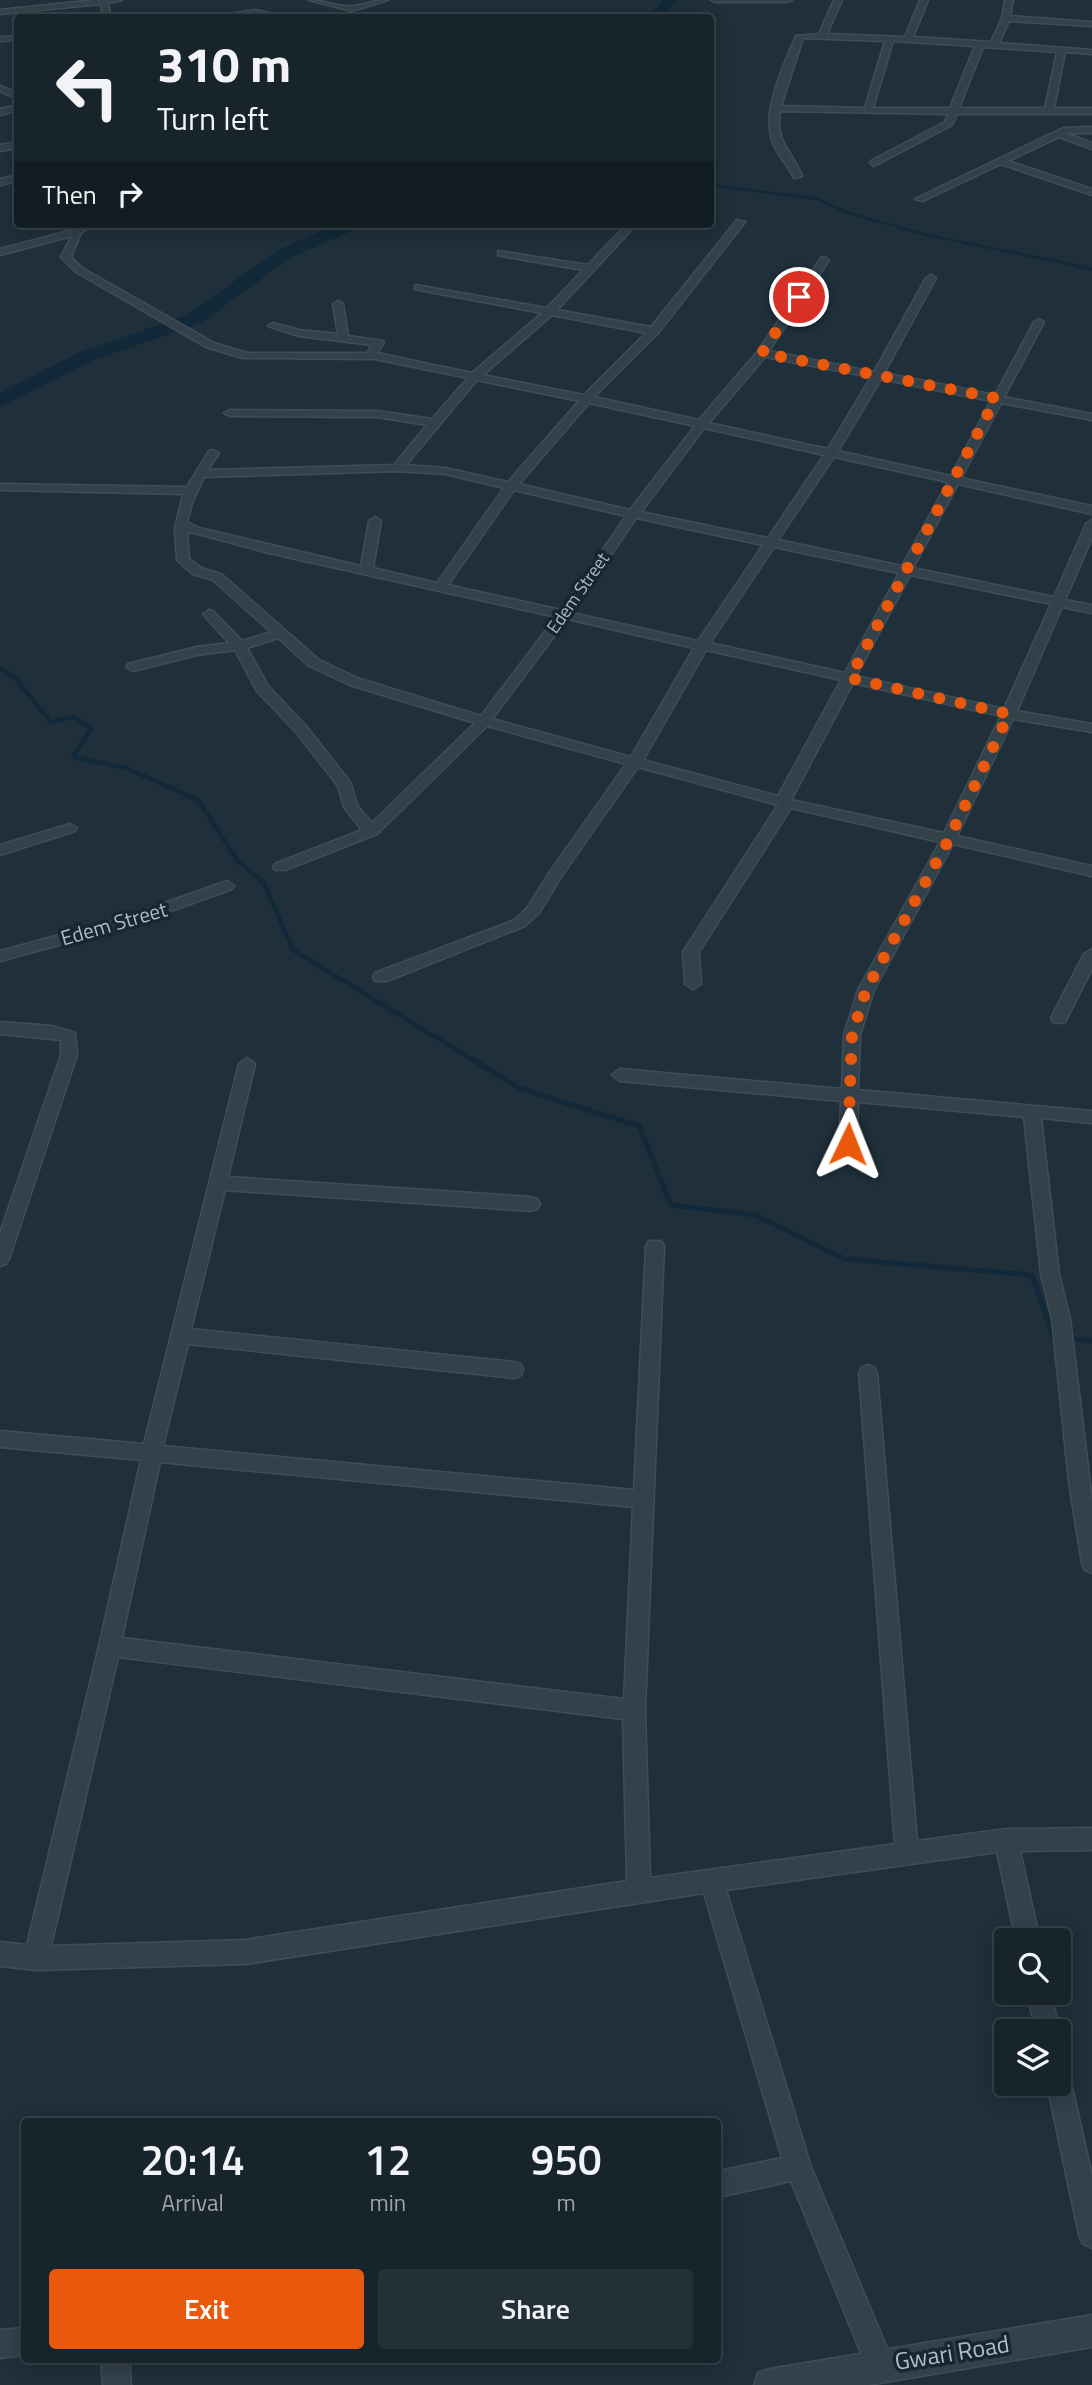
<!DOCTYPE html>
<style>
body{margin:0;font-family:"Titillium Web",sans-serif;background:#243038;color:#f1f3f6;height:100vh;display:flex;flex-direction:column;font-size:26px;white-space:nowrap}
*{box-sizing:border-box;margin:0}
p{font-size:23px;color:#9ea4a9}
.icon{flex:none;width:38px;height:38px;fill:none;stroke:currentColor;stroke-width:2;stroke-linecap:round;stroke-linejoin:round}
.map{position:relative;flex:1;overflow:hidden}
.drawer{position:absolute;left:21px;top:2118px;width:700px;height:245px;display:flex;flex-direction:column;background:#17242c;border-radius:7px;box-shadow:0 4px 18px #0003,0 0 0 2px #364148}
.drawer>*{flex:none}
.banner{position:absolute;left:14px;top:14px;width:700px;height:214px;border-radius:7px;box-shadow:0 4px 18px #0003,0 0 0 2px #364148;background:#17242c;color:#f1f3f6;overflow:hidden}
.tools{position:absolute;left:994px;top:1928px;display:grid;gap:14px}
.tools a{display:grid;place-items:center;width:77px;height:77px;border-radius:7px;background:#17242c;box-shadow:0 4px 18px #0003,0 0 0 2px #364148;font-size:35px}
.pin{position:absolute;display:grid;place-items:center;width:60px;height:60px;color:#fff;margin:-30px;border:4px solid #fff;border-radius:50%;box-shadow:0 2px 7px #0007}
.me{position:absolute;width:77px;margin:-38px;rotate:2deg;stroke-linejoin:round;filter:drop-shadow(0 0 5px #0008)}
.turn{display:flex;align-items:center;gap:24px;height:147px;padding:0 28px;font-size:32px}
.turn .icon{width:91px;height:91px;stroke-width:2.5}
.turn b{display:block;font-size:49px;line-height:60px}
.then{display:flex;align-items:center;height:66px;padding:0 28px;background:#0003;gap:14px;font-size:26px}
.eta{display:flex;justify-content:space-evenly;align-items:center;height:119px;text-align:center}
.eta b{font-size:42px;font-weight:600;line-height:49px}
.button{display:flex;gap:14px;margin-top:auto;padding:14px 28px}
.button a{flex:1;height:80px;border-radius:7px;background:#ea580c;color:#fff;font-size:28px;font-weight:600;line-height:80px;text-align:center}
.button a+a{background:#243038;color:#f1f3f6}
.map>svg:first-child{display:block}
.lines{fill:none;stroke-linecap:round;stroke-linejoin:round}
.stream-far3{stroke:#122939;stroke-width:2.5}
.stream-far2{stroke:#122939;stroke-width:3.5}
.stream-far1{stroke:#122939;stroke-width:4.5}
.stream{stroke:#122939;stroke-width:5}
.river{fill:#122939;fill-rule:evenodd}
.minor-casing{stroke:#3f4d58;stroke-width:3}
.tertiary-casing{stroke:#3f4d58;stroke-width:3}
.minor{fill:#33414b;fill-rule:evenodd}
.tertiary{fill:#33414b;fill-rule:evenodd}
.route{stroke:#ea580c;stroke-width:12;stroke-dasharray:0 21.6}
.labels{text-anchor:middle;stroke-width:7;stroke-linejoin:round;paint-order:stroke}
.far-street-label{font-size:18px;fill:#adbcc8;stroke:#182630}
.street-label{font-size:21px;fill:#adbcc8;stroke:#182630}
.near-street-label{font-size:24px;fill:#adbcc8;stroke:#182630}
</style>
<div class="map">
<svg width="1092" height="2385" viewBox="0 0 1092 2385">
<rect width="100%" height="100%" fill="#1f303b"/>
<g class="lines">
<path class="stream-far3" d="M710,185L817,199L848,213L927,235L1089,268"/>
<path class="stream-far2" d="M1080,267L1092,269"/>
<path class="stream-far1" d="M0,668L14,677L51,722L73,717L91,728L73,757L126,768L198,800L237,860L264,883L293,950L475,1061"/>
<path class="stream" d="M472,1059L519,1088L639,1126L671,1205L755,1215L845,1259L1032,1275L1053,1336L1092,1341"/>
<path class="river" d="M663,0H677C666,16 658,18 639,18L658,7Z
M338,224H361L358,228L290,258L201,323L94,360L0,407V393L80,352L187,315L278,250Z"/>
<defs>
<path id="minor" d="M96,0H122L108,3L111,18H103L101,4L0,14V10Z
M309,0C324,0 340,8 354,6C366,4 376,0 388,0L352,11Z
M711,0H792L788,2H715Z
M834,0H842L827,34L905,37L920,0H928L913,37L991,42L1002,18L1005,0H1013L1010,16L1092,22V26L1009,21L999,43L1092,50V54L1065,52L1054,108H1092V114H957L952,125L874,166L870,163L871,161L945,122L948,114L780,111C775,144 791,148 802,176L794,178C788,165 776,154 772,140C762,109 784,65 796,36L819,34ZM803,38L885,41L865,108L781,106ZM893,41L975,46L950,108H873ZM983,47L1057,52L1045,108H959Z
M255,10L283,16L284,18L230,14Z
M18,36V40L0,41V37Z
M0,86L18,93V99L0,91Z
M18,105V110L0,115V109Z
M1092,127V133H1066L1092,143V149L1059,137L1008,161L1092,189V195L1001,164L923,201L915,199L1063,128Z
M18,142V148L0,151V145Z
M18,175V181L0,185V179Z
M737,220L745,222L658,333L594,397L699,420L758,351L821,258L824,257L829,260L769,351L874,372L926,278L931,275L936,278L884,373L995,395L1034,322L1039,319L1044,322L1004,397L1092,414V420L1001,403L961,478L1092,506V514L958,484L913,568L1054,597L1086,524L1092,520V538L1065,600L1092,605V613L1062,607L1017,711L1092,724V732L1013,719L957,836L1092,866V876L953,844L874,990L860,1035L858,1090L1092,1111V1123L1041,1118L1059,1274L1070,1319L1092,1501V1573L1085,1570L1082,1564L1069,1482L1052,1319L1041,1274L1024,1117L858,1102L857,1144L848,1150L839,1144L841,1101L620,1081L612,1075L620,1069L842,1089L844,1035L858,990L940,842L791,808L699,952L701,984L693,989L685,984L683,952L778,805L638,767L561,877L539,913L525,926L387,981H375L373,977L375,973L515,920L528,907L549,873L626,764L487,726L377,834L285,870H275L273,867L275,864L362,830L344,807L338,786L296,732L257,691L235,650L197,655L133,671L126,667L128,664L197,647L229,643L203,614L209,610L213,611L242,641L271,632L213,580L193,574L177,560L175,529L183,494L0,490V484L187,487L209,451L213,450L219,453L208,470L394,465L427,425L377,417L230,416L224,413L230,410L377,411L432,419L468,378L375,359L242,358L206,347L76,272L61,257L72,236L0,255V249L73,230L82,224H94L81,233L71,257L82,268L214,343L247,353H367L372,345L299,336L268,326L273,323L299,330L338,334L333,304L338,301L343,304L348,336L383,341L384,343L377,353L472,373L542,313L419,290L415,289V285L547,308L583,270L501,256L498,255V251L588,265L627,224H637L557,310L651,327ZM552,315L646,333L584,395L483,375ZM765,357L871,377L828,449L709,423ZM881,379L991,401L951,476L838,451ZM477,380L579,401L508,482L445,468L406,465ZM589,403L695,426L630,510L519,484ZM704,428L824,455L768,538L641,512ZM834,457L948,482L902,566L778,540ZM397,471L445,474L504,488L437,583L373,568L381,521L375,517L369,521L361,566L199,528L187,522L192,503L204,477ZM514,490L626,516L561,610L448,585ZM636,518L763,545L698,641L572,613ZM187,531L269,553L556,617L481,716L360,679L319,660L221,574L201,568L189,559ZM774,547L899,573L845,673L710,643ZM910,575L1051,604L1004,709L856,676ZM567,619L694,648L631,757L492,719ZM278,638L309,666L350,685L475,723L372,823L358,807L350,782L306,726L268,686L247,648ZM706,650L841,680L778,796L643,760ZM853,683L1001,716L944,833L791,800Z
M70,824L77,828L75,831L0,855V845Z
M227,881L234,886L232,889L132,925L0,961V951L122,918Z
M1092,949V969L1065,1022L1059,1023L1053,1022L1051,1018L1084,954Z
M0,1022L52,1026L75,1033L77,1055L9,1259L6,1264L0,1266V1233L61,1055V1040L0,1034Z
M247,1058L255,1064L228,1177L531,1197L537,1199L540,1204L537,1209L531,1211L225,1190L191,1329L514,1362L521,1365L523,1370L521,1375L514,1378L188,1344L163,1446L634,1490L646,1246L649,1241H661L664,1246L645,1710L650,1878L895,1844L859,1373L861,1368L868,1365L875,1368L877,1373L917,1841L1006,1829L1092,1828V1850L1020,1851L1040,1941H1016L997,1852L726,1890L811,2167L894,2365L890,2375L880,2379L870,2375L791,2181L718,2197V2171L782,2158L704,1893L245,1964L36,1970L0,1966V1942L27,1945L99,1646L141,1460L0,1447V1431L144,1444L239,1064ZM160,1462L633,1507L624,1699L122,1638ZM118,1657L623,1719L627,1881L245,1940L51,1946Z
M1027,1993H1051L1060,2032L1059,2036V2032H1036Z
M1059,2071L1068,2074L1071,2083L1092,2176V2248L1083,2244L1079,2235L1047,2084H1059Z
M24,2328V2355L0,2358V2330Z
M101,2359H129L131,2385H103Z"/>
<path id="tertiary" d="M1092,2315V2347L868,2385H754L758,2373L770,2369Z"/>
</defs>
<use href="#minor" class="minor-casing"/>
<use href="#tertiary" class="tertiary-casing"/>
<use href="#minor" class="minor"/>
<use href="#tertiary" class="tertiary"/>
</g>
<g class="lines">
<path class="route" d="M799,297L762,353L996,398L850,678L1009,714L948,841L866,990L852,1035L848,1144"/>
</g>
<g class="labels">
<g class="far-street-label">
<text transform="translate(578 593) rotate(-55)" y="6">Edem Street</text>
</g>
<g class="street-label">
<text transform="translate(114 924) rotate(-16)" y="7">Edem Street</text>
</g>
<g class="near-street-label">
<text transform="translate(952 2353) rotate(-9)" y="8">Gwari Road</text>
</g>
</g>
</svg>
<div class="tools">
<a><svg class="icon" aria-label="search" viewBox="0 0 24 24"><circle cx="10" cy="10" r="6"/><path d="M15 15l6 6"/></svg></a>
<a><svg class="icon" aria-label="layers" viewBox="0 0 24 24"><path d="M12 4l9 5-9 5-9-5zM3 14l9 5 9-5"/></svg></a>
</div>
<div class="pin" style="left:799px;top:297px;background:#d93025"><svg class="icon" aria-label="arrive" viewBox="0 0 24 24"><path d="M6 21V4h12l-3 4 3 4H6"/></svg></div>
<svg class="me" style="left:848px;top:1144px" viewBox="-20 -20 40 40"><path d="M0-17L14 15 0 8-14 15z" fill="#ea580c" stroke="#fff" stroke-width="4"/></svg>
<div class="banner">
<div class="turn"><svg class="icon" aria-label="left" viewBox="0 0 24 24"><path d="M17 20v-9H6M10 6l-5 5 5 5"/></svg><div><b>310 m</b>Turn left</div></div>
<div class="then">Then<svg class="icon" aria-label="right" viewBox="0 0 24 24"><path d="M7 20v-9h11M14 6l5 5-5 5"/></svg></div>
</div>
<section class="drawer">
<div class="eta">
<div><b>20:14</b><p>Arrival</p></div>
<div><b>12</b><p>min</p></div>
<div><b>950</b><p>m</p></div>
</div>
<div class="button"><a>Exit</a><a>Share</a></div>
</section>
</div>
